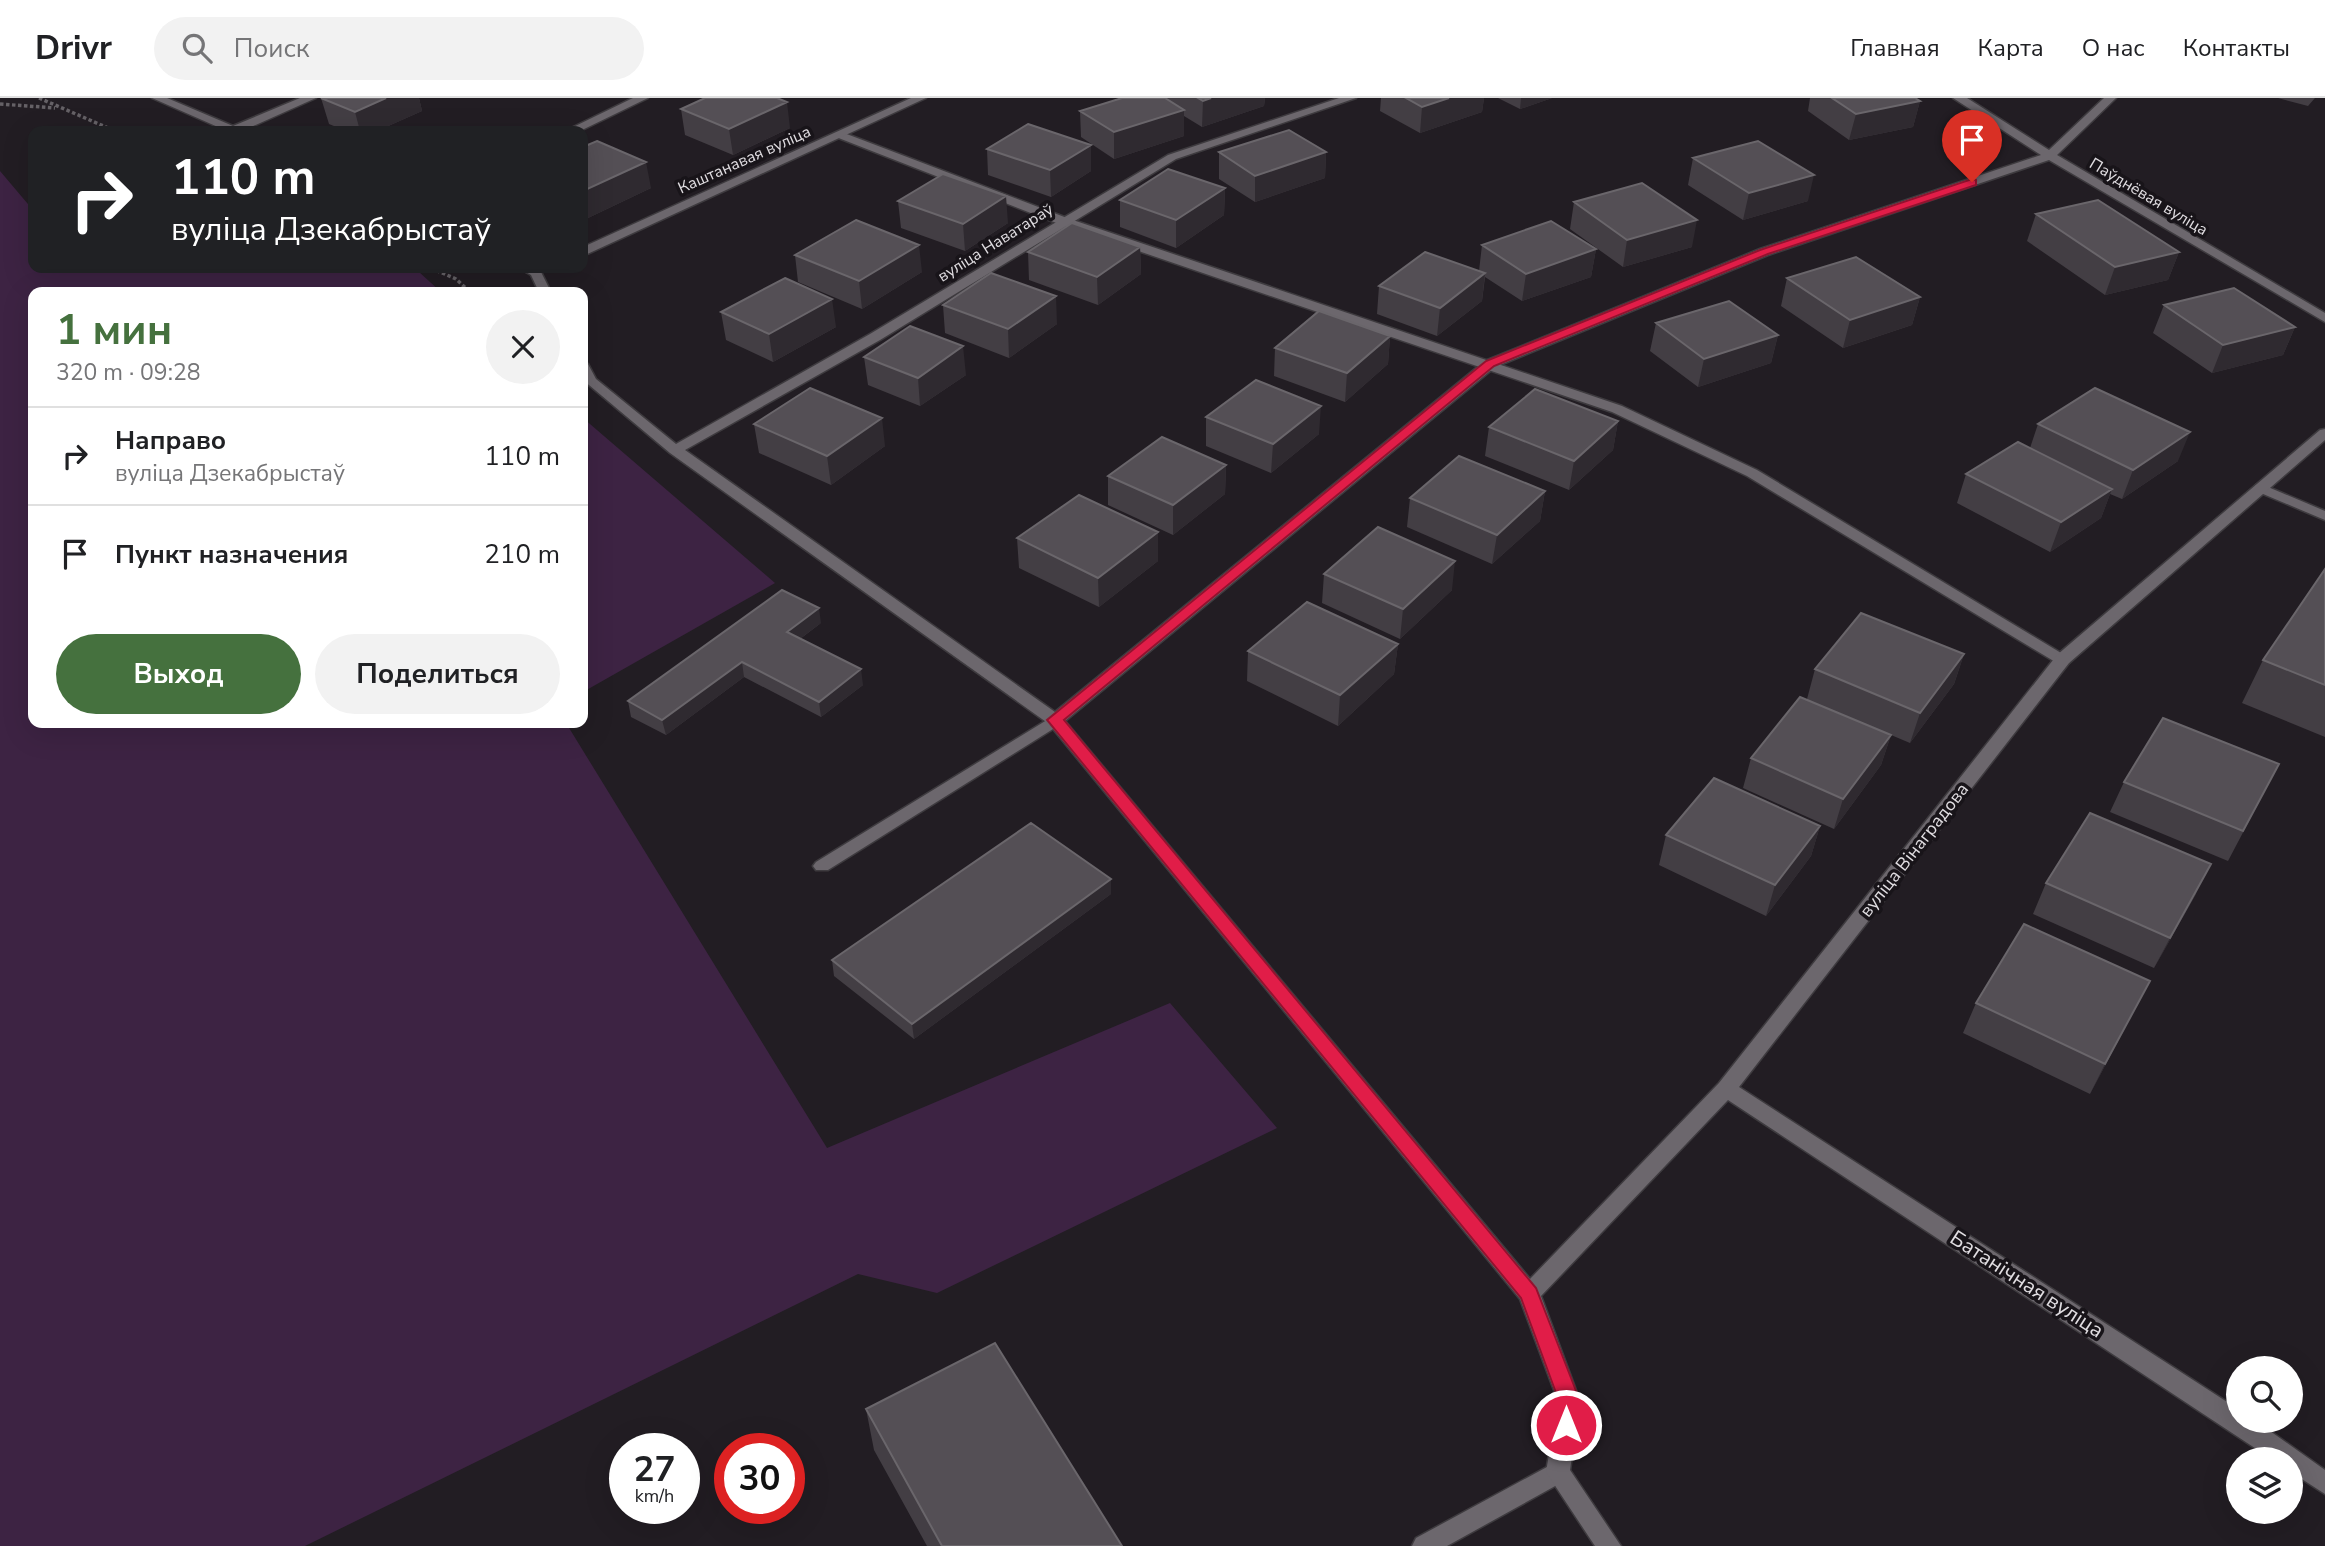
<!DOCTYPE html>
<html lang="ru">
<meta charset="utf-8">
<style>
body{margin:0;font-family:"Nunito Sans",sans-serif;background:#f2f2f2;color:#202124;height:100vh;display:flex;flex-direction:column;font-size:26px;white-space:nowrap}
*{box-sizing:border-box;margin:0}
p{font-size:23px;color:#757577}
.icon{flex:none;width:38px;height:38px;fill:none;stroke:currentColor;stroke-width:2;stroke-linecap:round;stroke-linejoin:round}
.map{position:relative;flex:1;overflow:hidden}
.panel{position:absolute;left:28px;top:189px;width:560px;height:441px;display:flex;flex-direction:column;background:#fff;border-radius:14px;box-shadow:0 7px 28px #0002}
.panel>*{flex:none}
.guide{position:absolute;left:28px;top:28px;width:560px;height:147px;border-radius:14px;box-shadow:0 7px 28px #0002;background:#202124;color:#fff;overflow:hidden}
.controls{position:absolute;left:2226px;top:1258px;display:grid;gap:14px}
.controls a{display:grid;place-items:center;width:77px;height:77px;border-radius:50%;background:#fff;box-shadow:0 7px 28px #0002;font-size:35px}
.speed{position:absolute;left:609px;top:1335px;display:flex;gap:14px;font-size:35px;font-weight:700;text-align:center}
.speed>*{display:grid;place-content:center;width:91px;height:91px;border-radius:50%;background:#fff;box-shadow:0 7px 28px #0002;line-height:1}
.speed small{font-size:18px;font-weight:400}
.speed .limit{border:10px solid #d22;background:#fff;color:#111}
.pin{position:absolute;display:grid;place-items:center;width:60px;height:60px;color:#fff;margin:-72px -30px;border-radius:50% 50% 50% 0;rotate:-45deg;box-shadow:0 0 7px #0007}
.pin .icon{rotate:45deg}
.me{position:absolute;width:77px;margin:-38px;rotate:0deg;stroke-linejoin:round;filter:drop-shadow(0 0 5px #0008)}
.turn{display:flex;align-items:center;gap:24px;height:147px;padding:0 28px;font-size:32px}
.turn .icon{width:91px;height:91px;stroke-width:2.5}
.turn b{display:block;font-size:49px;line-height:60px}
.round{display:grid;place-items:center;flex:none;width:74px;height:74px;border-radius:37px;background:#f2f2f2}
.head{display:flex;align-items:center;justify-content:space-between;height:119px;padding:0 28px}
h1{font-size:42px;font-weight:700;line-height:52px;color:#45713e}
.action{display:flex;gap:14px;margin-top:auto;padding:14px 28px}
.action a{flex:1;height:80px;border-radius:42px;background:#45713e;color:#fff;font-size:28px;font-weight:700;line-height:80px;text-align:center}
.action a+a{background:#f2f2f2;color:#202124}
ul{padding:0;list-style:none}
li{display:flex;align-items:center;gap:21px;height:98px;padding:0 28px;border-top:2px solid #e0e0e0}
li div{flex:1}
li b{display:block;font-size:26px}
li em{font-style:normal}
header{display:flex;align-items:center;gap:42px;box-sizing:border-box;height:98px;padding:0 35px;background:#fff;border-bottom:2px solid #e0e0e0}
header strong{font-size:33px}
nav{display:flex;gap:38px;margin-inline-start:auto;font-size:24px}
.search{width:490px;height:63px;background:#f2f2f2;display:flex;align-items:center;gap:18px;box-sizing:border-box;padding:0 24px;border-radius:38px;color:#757577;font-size:26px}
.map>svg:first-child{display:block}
.green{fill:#3d2343}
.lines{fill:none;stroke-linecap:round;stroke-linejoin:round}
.lane-casing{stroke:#3e3b3f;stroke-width:3}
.street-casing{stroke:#3e3b3f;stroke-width:3}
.path{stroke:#656166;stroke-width:3.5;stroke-dasharray:3.5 2.5;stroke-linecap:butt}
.lane{fill:#6c676d;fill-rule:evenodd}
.street{fill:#6c676d;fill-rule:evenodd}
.wall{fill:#433e44}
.shaded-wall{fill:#2f2a30}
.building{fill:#544f55;stroke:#6a666b;stroke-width:2}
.route{fill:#e11d48;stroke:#92132f;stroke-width:2}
.labels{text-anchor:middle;stroke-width:7;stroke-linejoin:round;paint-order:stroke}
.far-street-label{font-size:16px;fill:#e1dee2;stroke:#181419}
.street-label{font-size:18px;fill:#e1dee2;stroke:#181419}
.near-street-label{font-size:21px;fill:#e1dee2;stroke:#181419}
</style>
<header>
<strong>Drivr</strong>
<div class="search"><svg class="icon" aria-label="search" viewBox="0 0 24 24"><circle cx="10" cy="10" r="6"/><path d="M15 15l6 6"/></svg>Поиск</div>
<nav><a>Главная</a><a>Карта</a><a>О нас</a><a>Контакты</a></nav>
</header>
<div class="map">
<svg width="2325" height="1448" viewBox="0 0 2325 1448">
<rect width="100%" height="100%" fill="#221d23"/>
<path class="green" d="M0,73L33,112V170H405L419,174L441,194H33V625H566L827,1050L1170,905L1277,1030L937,1195L858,1176L305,1448H0Z
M583,320L775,485L583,594Z"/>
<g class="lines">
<defs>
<path id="lane" d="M633,0H648L580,33H565Z
M836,35H844L1067,120L1622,308L1757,372L2071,561L2069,565H2057L1747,378L1612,314L1059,126L836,39Z
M2261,386L2325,413V422L2256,393L2254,390L2256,387Z
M1055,617L1063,622L1061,626L828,772H816L813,768L816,764Z
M1558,1363L1566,1366L1570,1374L1566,1382L1447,1448H1412L1416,1440Z"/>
<path id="street" d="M152,0H167L233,28L300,0H316L242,33H227Z
M911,0H926L583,158V149Z
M1339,0H1356L1176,61L880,242L685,352L1055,614L1485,263L1760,151L2041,57L1953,0H1967L2049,52L2104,0H2116L2057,57L2325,215V224L2049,62L1768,157L1495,269L1065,623L1530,1181L1719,985L2057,557L2320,332L2325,331V342L2069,565L1739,989L2238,1311V1323H2256L2325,1372V1396L2291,1374V1362H2273L1728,1002L1541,1198L1580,1303L1570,1372L1621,1448H1595L1546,1374L1558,1303L1520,1201L1049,626L670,355L583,282V265L588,266L596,281L676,346L870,236L1168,57Z
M519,170L540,172L551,194H539L531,177Z"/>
</defs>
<use href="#lane" class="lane-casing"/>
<use href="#street" class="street-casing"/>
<path class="path" d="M39,0L115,33
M0,6L55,10
M431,170L456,181L470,194"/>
<use href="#lane" class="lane"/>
<use href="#street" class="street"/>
</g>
<path class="wall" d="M321,0H419L422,13L377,33H346L329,26Z
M1166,0H1265L1264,8L1202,29L1184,18V38L1114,61L1081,39L1080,13L1166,1Z
M1381,0H1484L1482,14L1420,35L1380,13Z
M1498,0H1552L1520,11Z
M1810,0H1915L1920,3L1913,29L1849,42L1808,13Z
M2278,0H2315L2308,8Z
M681,11L790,30L733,57L685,37Z
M1091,47V73L1051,99L988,77L987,51Z
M583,49L651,90L588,120L583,118Z
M1219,54H1326L1325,80L1255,104L1219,81Z
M1693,60L1808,103L1743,122L1688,87Z
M1225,90L1224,117L1176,150L1120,129V102Z
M898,103L1008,125L965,153L901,130Z
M1574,104L1692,149L1623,169L1570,131Z
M2036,116L2179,154L2168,182L2105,197L2027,143Z
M1482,147L1596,151L1591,179L1522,203L1485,179L1482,203L1437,238L1377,216L1379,188L1479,173Z
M1140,149L1141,176L1098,207L1029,182L1028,154Z
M795,157L922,174L862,211L798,184Z
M1787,180L1920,199L1912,227L1843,250L1781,208Z
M943,207L1057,226L1009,260L945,235Z
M2164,207L2295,229L2283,257L2212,275L2153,235Z
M721,214L836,229L773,264L726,242Z
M1656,225L1778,237L1771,265L1698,289L1650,253Z
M1390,238L1388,266L1345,304L1274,278L1275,250Z
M864,259L966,277L920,308L868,287Z
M1206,319L1319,336L1271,375L1206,348Z
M1618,323L1613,352L1569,392L1485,358L1489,329Z
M754,326L885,348L831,387L759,355Z
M2038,326L2178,363L2122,401L2110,396L2101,420L2050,454L1957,405L1966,376L2030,350Z
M1226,367L1225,396L1173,437L1108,407V378Z
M1545,393L1540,423L1492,466L1407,429L1410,400Z
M1017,440L1158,463L1099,509L1019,470Z
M2325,471V639L2242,605L2263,562Z
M1324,476L1452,492L1400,541L1322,505Z
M821,525L800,541L863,587L821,619L744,579L666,637L631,619L628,603Z
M1398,546L1394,576L1338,628L1247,583L1248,553Z
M1964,556L1954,586L1910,645L1891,637L1881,667L1834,731L1743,690L1751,660L1807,601L1815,571Z
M2279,666L2228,763L2110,714L2124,684Z
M1820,728L1811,758L1766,818L1659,767L1666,737Z
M2046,785L2196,796L2154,870L2033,816Z
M1111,796L914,941L834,878L832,862Z
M2150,883L2090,996L1963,935L1976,905Z
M866,1311L1122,1448H927L874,1352Z"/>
<path class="shaded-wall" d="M386,0H419L422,13L377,33H360L355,14Z
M1211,0H1265L1264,8L1202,29L1203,3Z
M1449,0H1484L1482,14L1420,35L1422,9Z
M1521,0H1552L1520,11Z
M1920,3L1913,29L1849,42L1856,16Z
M787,4L790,30L733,57L729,31Z
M1184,12V38L1114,61V34Z
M1091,47V73L1051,99L1050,72Z
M1326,54L1325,80L1255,104V78Z
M646,64L651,90L588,120L583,93Z
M1814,77L1808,103L1743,122L1749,95Z
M1225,90L1224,117L1176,150V122Z
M1006,98L1008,125L965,153L963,126Z
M1697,122L1692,149L1623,169L1627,142Z
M919,147L922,174L862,211L859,183Z
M1140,149L1141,176L1098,207L1097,179Z
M1596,151L1591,179L1522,203L1526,176Z
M2179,154L2168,182L2105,197L2115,169Z
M1485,175L1482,203L1437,238L1440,210Z
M1056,198L1057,226L1009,260L1008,231Z
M1920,199L1912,227L1843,250L1850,222Z
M832,201L836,229L773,264L769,236Z
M2295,229L2283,257L2212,275L2223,247Z
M1778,237L1771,265L1698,289L1704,261Z
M1390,238L1388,266L1345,304L1347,275Z
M963,248L966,277L920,308L918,280Z
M1321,308L1319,336L1271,375L1273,346Z
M882,320L885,348L831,387L827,358Z
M1618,323L1613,352L1569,392L1574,363Z
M2190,334L2178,363L2122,401L2133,372Z
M1226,367L1225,396L1173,437V407Z
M2112,391L2101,420L2050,454L2061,424Z
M1545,393L1540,423L1492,466L1497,437Z
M1158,434V463L1099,509L1098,480Z
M1455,463L1452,492L1400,541L1403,511Z
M819,510L821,525L789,549L787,534Z
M1398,546L1394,576L1338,628L1340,597Z
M1964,556L1954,586L1910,645L1920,615Z
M742,564L744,579L666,637L662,622Z
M861,571L863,587L821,619L819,604Z
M1891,637L1881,667L1834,731L1843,701Z
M1820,728L1811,758L1766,818L1775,787Z
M2211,766L2196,796L2154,870L2170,840Z
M1111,781V796L914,941L912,926Z
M2150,883L2134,913L2090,996L2105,966Z"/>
<path class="building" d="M321,0H386L355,14Z
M705,0H777L787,4L729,31L681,11Z
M1122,0H1165L1184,12L1114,34L1080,13Z
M1198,0H1211L1203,3Z
M1406,0H1449L1422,9Z
M1832,0H1915L1920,3L1856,16Z
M1028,26L1091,47L1050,72L987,51Z
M1289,32L1326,54L1255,78L1219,54Z
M597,43L646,64L583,93V49Z
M1758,43L1814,77L1749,95L1693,60Z
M1168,71L1225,90L1176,122L1120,102Z
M943,76L1006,98L963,126L898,103Z
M1642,85L1697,122L1627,142L1574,104Z
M2098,102L2179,154L2115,169L2036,116Z
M856,122L919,147L859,183L795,157Z
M1551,123L1596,151L1526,176L1482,147Z
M1072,125L1140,149L1097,179L1028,154Z
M1425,154L1485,175L1440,210L1379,188Z
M1856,159L1920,199L1850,222L1787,180Z
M991,175L1056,198L1008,231L943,207Z
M785,180L832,201L769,236L721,214Z
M2234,190L2295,229L2223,247L2164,207Z
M1729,203L1778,237L1704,261L1656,225Z
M1319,213L1390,238L1347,275L1275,250Z
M910,228L963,248L918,280L864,259Z
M1256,282L1321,308L1273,346L1206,319Z
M810,290L882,320L827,358L754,326Z
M2095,290L2190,334L2133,372L2038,326Z
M1535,291L1618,323L1574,363L1489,329Z
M1162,339L1226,367L1173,407L1108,378Z
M2018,344L2112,391L2061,424L1966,376Z
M1459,358L1545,393L1497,437L1410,400Z
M1079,397L1158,434L1098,480L1017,440Z
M1378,429L1455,463L1403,511L1324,476Z
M2325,471V587L2263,562Z
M782,492L819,510L787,534L861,571L819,604L742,564L662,622L628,603Z
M1307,504L1398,546L1340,597L1248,553Z
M1861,515L1964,556L1920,615L1815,571Z
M1800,599L1891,637L1843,701L1751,660Z
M2163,620L2279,666L2243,733L2124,684Z
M1714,680L1820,728L1775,787L1666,737Z
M2090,715L2211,766L2170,840L2046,785Z
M1031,725L1111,781L912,926L832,862Z
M2024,826L2150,883L2105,966L1976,905Z
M995,1245L1122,1448H942L866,1311Z"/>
<path class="route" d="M1972,81L1976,82V87L1768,156L1494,268L1064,622L1536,1190L1580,1303L1573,1334L1566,1336L1558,1334L1555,1327L1559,1303L1521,1200L1047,622L1486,263L1760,152Z"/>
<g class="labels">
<g class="far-street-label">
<text transform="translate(744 61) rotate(-24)" y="6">Каштанавая вуліца</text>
<text transform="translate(2149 98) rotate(31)" y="6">Паўднёвая вуліца</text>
<text transform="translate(995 144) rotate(-32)" y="6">вуліца Наватараў</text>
</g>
<g class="street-label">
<text transform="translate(1914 752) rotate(-52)" y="6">вуліца Вінаградова</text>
</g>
<g class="near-street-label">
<text transform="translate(2027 1186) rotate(33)" y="7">Батанічная вуліца</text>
</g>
</g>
</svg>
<div class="controls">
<a><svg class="icon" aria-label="search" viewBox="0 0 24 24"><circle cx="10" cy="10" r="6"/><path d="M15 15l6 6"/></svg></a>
<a><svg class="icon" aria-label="layers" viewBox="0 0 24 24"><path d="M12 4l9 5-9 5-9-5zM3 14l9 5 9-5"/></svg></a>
</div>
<div class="speed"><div>27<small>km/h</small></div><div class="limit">30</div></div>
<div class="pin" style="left:1972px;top:84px;background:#d93025"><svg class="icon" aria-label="arrive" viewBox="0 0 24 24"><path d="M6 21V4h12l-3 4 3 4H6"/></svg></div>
<svg class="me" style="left:1566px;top:1327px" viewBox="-20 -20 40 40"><circle r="17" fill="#e11d48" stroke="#fff" stroke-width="3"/><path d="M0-11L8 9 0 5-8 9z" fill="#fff"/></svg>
<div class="guide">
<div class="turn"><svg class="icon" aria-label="right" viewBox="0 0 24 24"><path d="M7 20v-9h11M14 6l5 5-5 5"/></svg><div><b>110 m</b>вуліца Дзекабрыстаў</div></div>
</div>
<section class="panel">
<div class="head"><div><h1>1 мин</h1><p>320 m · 09:28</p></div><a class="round"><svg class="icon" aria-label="close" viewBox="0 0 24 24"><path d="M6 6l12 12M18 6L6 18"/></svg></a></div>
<ul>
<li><svg class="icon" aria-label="right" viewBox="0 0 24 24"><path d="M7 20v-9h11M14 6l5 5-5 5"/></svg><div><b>Направо</b><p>вуліца Дзекабрыстаў</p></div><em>110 m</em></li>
<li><svg class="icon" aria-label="arrive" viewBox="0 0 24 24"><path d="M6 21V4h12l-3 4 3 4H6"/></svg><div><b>Пункт назначения</b></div><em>210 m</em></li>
</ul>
<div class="action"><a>Выход</a><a>Поделиться</a></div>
</section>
</div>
